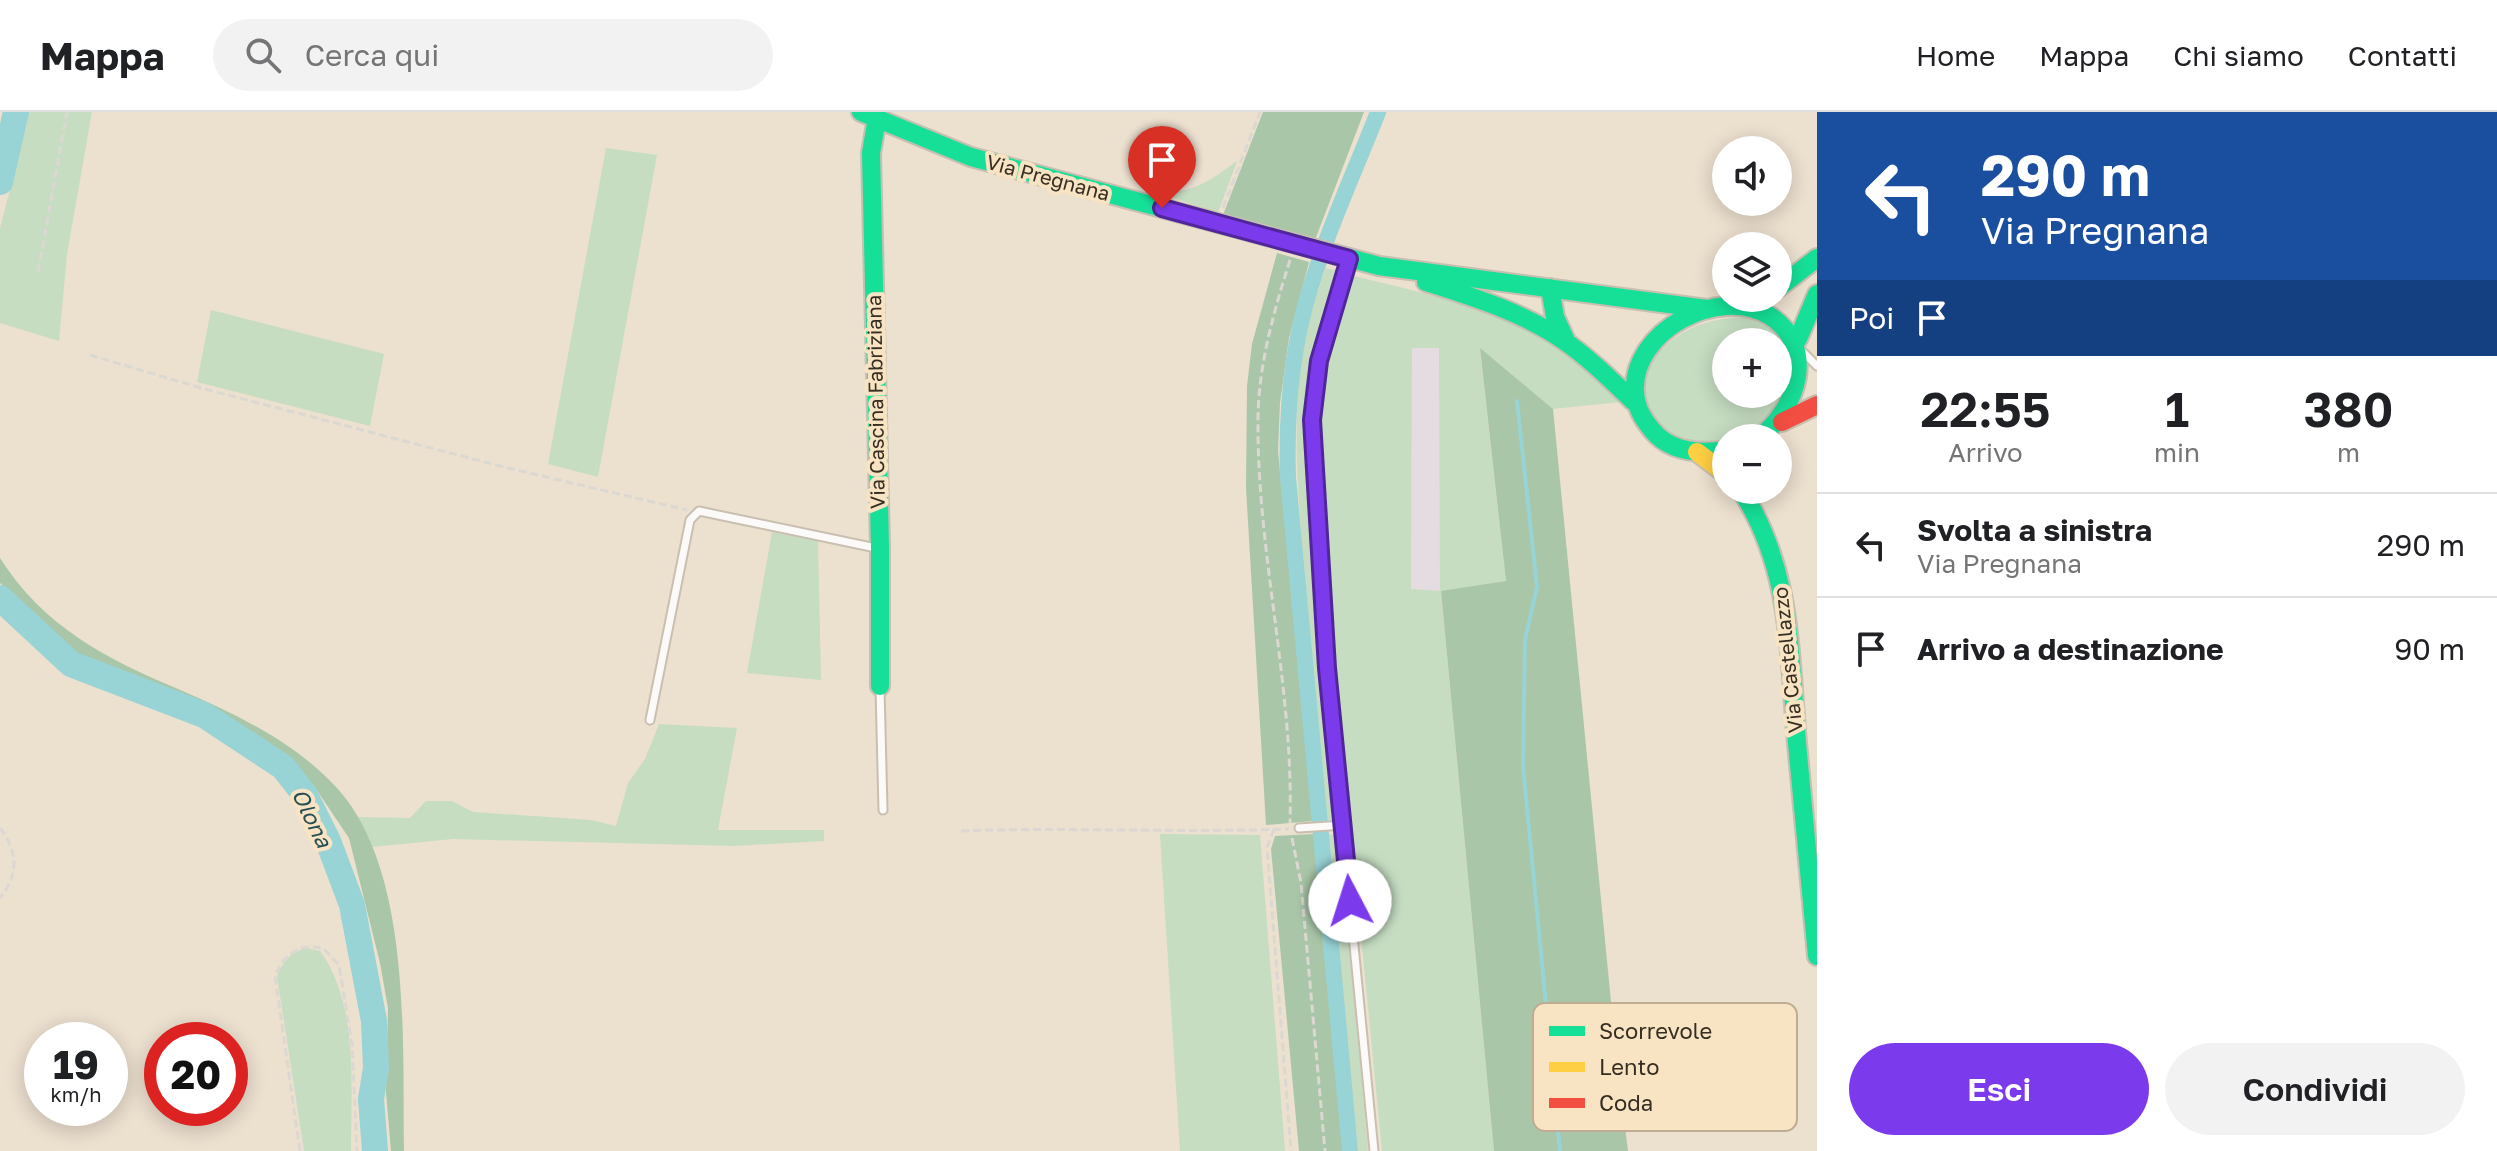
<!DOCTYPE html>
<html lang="it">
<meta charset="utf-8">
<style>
body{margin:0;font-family:"Golos Text",sans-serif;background:#f2f2f2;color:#202124;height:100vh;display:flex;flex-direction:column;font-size:30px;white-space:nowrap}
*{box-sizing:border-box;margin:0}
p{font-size:26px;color:#757577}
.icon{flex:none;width:44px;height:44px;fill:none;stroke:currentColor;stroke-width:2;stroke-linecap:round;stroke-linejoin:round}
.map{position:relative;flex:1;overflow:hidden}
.side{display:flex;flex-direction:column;background:#fff;width:680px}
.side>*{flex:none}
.banner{background:#1a4fa0;color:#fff;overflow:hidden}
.tools{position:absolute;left:1712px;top:24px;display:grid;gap:16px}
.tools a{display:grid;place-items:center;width:80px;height:80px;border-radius:50%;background:#fff;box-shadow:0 4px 20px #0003;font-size:40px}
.speed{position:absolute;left:24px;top:910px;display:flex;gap:16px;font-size:40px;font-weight:700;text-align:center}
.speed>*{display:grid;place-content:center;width:104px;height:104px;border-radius:50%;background:#fff;box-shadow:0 4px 20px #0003;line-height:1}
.speed small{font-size:20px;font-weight:400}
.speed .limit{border:12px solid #d22;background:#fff;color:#111}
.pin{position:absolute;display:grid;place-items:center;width:68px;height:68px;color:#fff;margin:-82px -34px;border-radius:50% 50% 50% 0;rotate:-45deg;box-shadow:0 0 8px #0007}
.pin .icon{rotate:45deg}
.me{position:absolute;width:88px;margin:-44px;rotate:355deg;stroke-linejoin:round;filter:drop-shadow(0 0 6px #0008)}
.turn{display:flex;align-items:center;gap:28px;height:168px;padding:0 32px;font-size:36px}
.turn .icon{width:104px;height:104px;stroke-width:2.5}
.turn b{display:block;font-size:56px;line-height:68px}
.then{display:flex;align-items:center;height:76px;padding:0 32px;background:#0003;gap:16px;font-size:30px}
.eta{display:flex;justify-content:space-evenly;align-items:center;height:136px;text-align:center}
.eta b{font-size:48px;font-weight:600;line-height:56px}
.action{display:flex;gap:16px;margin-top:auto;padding:16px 32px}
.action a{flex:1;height:92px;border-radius:48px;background:#7c3aed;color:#fff;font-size:32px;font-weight:600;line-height:92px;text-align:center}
.action a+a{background:#f2f2f2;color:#202124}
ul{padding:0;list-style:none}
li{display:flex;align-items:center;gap:24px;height:104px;padding:0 32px;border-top:2px solid #e0e0e0}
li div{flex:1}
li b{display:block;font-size:30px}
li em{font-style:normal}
header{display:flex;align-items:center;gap:48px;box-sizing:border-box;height:112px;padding:0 40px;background:#fff;border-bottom:2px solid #e0e0e0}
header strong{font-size:38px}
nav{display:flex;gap:44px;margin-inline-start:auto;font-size:28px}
.search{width:560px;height:72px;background:#f2f2f2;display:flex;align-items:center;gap:20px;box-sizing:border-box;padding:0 28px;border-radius:44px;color:#757577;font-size:30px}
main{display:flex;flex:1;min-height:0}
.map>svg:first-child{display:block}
.commercial{fill:#e4dce0}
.green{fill:#c6ddc2;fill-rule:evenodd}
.forest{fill:#a9c6a8}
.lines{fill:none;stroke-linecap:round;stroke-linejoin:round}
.stream{stroke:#98d3d5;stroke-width:4}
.canal{stroke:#98d3d5;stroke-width:16}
.river{stroke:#98d3d5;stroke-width:26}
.lane-casing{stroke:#c8bfb1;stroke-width:11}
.fast-casing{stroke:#c8bfb1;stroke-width:22}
.slow-casing{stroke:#c8bfb1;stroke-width:22}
.jam-casing{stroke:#c8bfb1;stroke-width:22}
.path{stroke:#dbd8d2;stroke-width:3;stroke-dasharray:8 4;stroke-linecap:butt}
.lane{stroke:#fcfaf8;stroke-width:7}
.fast{stroke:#16e098;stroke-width:18}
.slow{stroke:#ffcf43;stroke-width:18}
.jam{stroke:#f24e42;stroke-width:18}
.route-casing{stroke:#51269a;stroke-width:20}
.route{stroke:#7c3aed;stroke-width:14}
.labels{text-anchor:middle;stroke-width:8;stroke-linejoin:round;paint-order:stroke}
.street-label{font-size:20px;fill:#362e22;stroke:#f8e3c3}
.water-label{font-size:22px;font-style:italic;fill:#264f54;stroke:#f8e3c3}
.key{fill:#f8e3c3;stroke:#bead93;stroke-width:2}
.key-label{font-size:22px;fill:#362e22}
</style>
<header>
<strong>Mappa</strong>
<div class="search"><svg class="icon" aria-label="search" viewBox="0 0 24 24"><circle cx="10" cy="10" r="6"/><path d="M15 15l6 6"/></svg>Cerca qui</div>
<nav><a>Home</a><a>Mappa</a><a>Chi siamo</a><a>Contatti</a></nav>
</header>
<main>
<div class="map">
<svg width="1817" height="1039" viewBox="0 0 1817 1039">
<rect width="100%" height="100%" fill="#ece0cf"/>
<path class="commercial" d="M1439,235L1441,479L1411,477L1412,236Z"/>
<path class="green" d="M27,0H92L67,142L59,229L0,211V116L27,12Z
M606,36L657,43L598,365L548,352Z
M1237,49L1218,101L1153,79C1189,84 1209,70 1237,49Z
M1326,156L1340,159C1295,251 1307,355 1314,454C1320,539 1329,624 1339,709H1326C1318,634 1313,560 1307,485C1297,370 1283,268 1326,156Z
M1353,164C1435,183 1518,202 1586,254C1599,264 1609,278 1620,290L1553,297L1480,237L1506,469L1441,480L1494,1039H1382L1336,567L1319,316L1326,250ZM1412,236H1439L1440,479L1411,477Z
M211,198L384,242L370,314L197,270Z
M1743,205C1766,210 1775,220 1790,237L1787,283L1758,315L1741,325L1726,326V328C1689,337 1646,321 1645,278C1645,268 1645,255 1650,247C1653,243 1660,238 1664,235C1688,213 1711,207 1743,205ZM1726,230H1778V282H1726Z
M772,420L818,429L821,568L747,561Z
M659,612L737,616L718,718H824V729L735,734L453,727L372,735L358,705L410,706L426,689H452L473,700L591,708L616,714L628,671L645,647Z
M1160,722L1260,723L1285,1039H1180Z
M1340,722L1368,1039H1358L1325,723Z
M306,836L320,839C359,892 351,976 351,1039H304L277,864C284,849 290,841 306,836Z"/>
<path class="forest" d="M1263,0H1364L1315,128L1223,103Z
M1277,141L1309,150L1289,226L1280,291L1278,339L1313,709L1266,713L1246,376L1247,274L1252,232Z
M1480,236L1553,297L1617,951L1628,1039H1494L1441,479L1506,469Z
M0,446C43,514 106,547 178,577C234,601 295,630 337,676C413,760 402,932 404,1039H391L386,980L388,896L380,851L349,726L316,677L293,649L205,597L76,543L0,471Z
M1314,722L1344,1039H1299L1271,737L1275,724Z"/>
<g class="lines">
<path class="stream" d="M1517,289L1537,475L1525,528L1523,654L1560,1039"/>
<path class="canal" d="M1350,1039L1288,365C1286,301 1291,238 1310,177C1328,117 1355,59 1378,0"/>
<path class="river" d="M0,70L16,0
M0,486L71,552L204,603L283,655L305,683L328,729L352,793L374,909L376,956L371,987L375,1039"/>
<defs>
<path id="lane" d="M1349,149L1319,249L1312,308L1327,556L1374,1039
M1804,241L1817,254
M880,576L883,698
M650,608L690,408L699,399L876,436
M1299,716L1344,713"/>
<path id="fast" d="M861,0L971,45L1379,154L1707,197
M877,6L871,41L880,435V574
M1426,170C1473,185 1522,200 1563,228C1589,246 1610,267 1633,289
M1550,176L1555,205L1567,231
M1778,176L1817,146
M1798,227L1817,182
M1726,338C1700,342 1670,340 1652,318C1643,307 1636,296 1635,280C1631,220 1718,172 1770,204C1817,235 1798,296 1759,326
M1741,378C1792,457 1789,541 1797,631C1803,702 1810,773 1817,844"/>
<path id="slow" d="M1697,340L1726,362"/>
<path id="jam" d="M1782,310L1817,293"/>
</defs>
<use href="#lane" class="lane-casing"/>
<use href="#fast" class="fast-casing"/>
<use href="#slow" class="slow-casing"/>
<use href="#jam" class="jam-casing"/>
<path class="path" d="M1223,96L1260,0
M1290,148C1274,199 1258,254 1258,309C1257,443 1294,576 1290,711
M38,160L67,0
M90,243L201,276L504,355L687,398
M0,716C18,739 19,763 0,786
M1274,717L1267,735L1291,1039
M961,719C1070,715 1179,721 1289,717
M1292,726L1301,771L1325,1039
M300,1039L275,864C285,841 298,832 323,836L339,853L352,932L357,1039"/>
<use href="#lane" class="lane"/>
<use href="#fast" class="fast"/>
<use href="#slow" class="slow"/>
<use href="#jam" class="jam"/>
</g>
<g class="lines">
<defs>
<path id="route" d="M1162,96L1349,147L1319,249L1312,308L1327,556L1350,789"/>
</defs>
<use href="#route" class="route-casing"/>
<use href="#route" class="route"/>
</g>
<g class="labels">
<g class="street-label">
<text transform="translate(1048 66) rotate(15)" y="7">Via Pregnana</text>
<text transform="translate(876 290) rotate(-91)" y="7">Via Cascina Fabriziana</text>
<text transform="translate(1788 548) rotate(-96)" y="7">Via Castellazzo</text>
</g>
<g class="water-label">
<text transform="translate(312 706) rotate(64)" y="8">Olona</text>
</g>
</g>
<rect x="1533" y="891" width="264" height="128" rx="12" class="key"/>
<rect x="1549" y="914" width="36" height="10" fill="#16e098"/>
<rect x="1549" y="950" width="36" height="10" fill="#ffcf43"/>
<rect x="1549" y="986" width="36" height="10" fill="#f24e42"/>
<g class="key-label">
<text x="1599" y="927">Scorrevole</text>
<text x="1599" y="963">Lento</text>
<text x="1599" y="999">Coda</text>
</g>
</svg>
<div class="tools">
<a><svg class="icon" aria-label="sound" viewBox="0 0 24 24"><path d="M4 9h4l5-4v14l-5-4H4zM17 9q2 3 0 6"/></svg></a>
<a><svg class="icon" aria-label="layers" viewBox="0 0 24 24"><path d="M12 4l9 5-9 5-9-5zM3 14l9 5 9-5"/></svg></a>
<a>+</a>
<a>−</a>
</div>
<div class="speed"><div>19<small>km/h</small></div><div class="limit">20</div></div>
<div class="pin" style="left:1162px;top:96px;background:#d93025"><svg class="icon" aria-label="arrive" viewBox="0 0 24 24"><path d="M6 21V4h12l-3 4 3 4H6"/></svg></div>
<svg class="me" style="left:1350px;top:789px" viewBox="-20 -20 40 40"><circle r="19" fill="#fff"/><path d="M0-13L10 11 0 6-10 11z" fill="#7c3aed"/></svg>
</div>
<section class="side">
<div class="banner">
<div class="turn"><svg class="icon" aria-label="left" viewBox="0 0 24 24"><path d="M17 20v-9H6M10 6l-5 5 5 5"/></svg><div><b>290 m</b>Via Pregnana</div></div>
<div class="then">Poi<svg class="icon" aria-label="arrive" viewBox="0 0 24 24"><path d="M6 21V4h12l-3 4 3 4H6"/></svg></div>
</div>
<div class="eta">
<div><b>22:55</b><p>Arrivo</p></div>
<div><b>1</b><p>min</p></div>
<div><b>380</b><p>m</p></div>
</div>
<ul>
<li><svg class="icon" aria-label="left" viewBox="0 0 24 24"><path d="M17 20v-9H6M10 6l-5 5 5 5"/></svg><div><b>Svolta a sinistra</b><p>Via Pregnana</p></div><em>290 m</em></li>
<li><svg class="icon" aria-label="arrive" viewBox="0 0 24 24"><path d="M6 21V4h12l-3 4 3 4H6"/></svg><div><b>Arrivo a destinazione</b></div><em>90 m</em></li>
</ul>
<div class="action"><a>Esci</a><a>Condividi</a></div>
</section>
</main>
